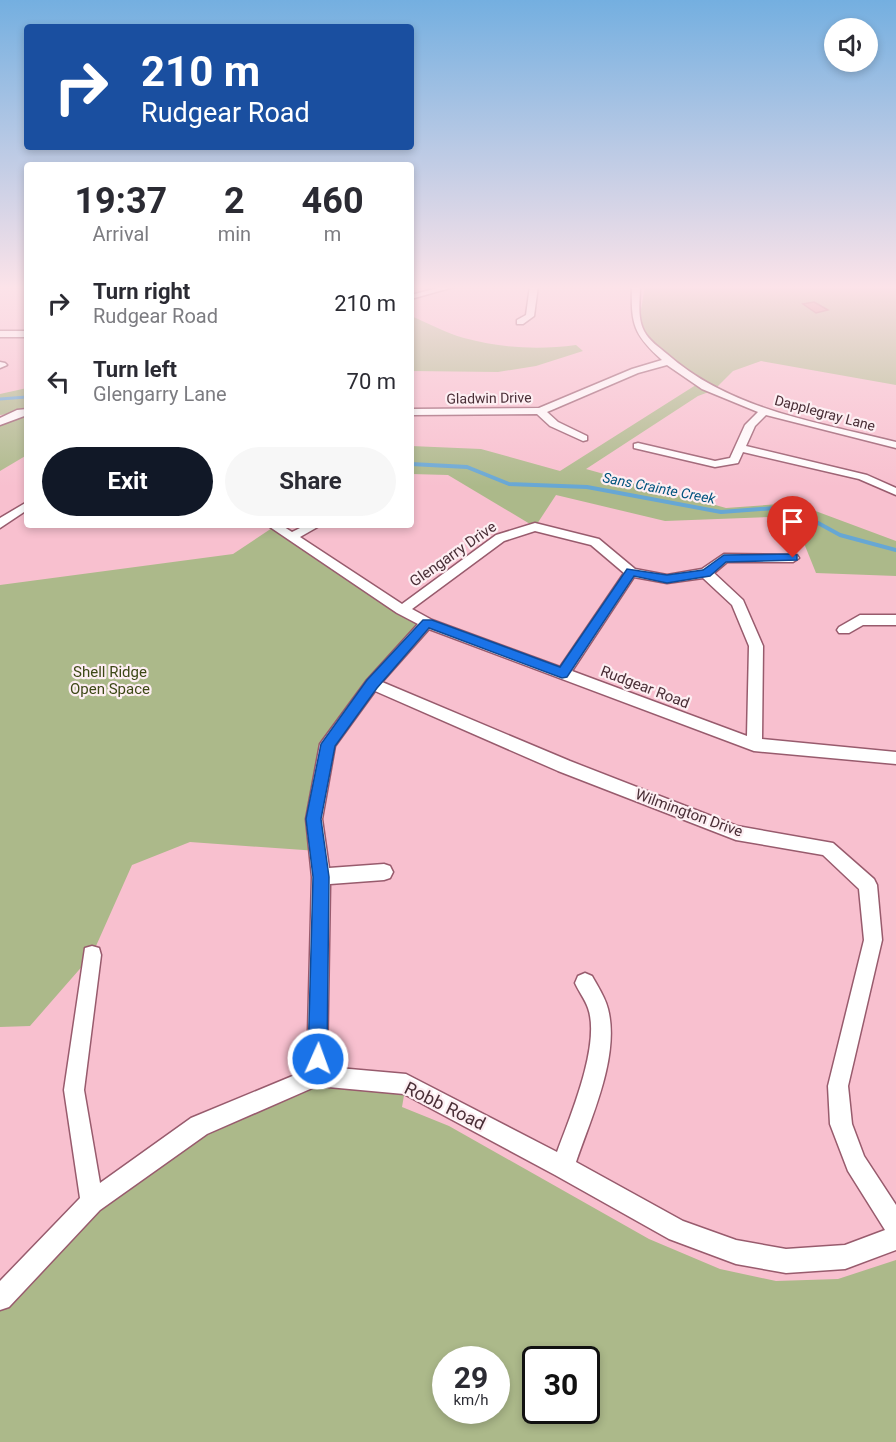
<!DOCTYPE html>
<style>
body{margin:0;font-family:Roboto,sans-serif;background:#f7f7f7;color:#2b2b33;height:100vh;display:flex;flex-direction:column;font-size:22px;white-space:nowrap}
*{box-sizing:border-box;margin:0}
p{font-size:20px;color:#7c7c81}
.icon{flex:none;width:33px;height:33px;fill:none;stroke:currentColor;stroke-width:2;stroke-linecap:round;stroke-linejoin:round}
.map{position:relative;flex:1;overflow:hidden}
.drawer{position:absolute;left:24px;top:162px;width:390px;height:366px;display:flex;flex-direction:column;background:#fff;border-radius:6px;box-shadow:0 3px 9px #0003}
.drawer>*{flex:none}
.top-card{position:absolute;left:24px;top:24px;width:390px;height:126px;border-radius:6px;box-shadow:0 3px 9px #0003;background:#1a4fa0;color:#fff;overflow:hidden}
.controls{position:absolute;left:824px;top:18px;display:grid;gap:12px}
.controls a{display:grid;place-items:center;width:54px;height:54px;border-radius:50%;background:#fff;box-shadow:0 3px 9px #0003;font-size:30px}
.speed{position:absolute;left:432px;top:1346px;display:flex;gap:12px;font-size:30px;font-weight:700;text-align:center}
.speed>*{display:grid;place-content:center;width:78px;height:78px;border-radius:50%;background:#fff;box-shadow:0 3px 9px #0003;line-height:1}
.speed small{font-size:15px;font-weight:400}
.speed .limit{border:3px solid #111;border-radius:9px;background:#fff;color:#111}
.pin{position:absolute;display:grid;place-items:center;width:51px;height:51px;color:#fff;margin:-62px -26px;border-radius:50% 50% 50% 0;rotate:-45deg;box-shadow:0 0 6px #0007}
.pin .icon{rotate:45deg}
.me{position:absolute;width:66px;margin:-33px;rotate:2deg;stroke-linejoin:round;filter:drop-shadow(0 0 4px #0008)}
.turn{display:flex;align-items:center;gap:21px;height:126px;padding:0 18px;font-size:27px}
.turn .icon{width:78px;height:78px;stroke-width:2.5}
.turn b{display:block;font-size:42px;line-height:51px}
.eta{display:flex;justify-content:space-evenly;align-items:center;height:102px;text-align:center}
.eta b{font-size:36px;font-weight:700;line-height:42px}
.primary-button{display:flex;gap:12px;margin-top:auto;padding:12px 18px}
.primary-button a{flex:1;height:69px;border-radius:36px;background:#111827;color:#fff;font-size:24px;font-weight:700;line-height:69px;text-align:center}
.primary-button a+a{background:#f7f7f7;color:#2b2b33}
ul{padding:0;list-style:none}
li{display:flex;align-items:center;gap:18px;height:78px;padding:0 18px}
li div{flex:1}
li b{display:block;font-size:22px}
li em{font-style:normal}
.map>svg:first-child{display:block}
.green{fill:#acb98a;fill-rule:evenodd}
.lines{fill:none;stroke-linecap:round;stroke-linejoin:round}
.stream-far1{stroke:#67a7d4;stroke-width:3}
.stream{stroke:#67a7d4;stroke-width:4}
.building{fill:#c97e7d;stroke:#a36362;stroke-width:1.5}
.minor-casing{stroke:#985b6d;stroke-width:3}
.minor{fill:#fff;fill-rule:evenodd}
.route{fill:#1a73e8;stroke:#114b97;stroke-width:1.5}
.labels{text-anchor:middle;stroke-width:4.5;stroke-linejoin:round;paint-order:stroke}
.far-street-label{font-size:14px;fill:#492e36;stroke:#fdeef2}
.far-water-label{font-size:14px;font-style:italic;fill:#00537e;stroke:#fdeef2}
.street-label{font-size:15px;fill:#492e36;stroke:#fdeef2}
.park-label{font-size:15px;fill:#3d4816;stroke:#fdeef2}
.near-street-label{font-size:18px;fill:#492e36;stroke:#fdeef2}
</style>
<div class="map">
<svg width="896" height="1442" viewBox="0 0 896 1442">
<rect width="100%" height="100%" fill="#f8c0cf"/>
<path class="green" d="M645,286H896V385L761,361L733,371L714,390L698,396L586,469L726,508L794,503L896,541V576L816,573L793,516L665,521L556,495L535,527L448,475L411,474V446L481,449L560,471L699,383L666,362L638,327Z
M411,316C428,323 446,333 464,338C501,348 538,350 576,345L583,351L536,366L498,372L411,371Z
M27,388V455L0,471V422L18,413L0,415V394Z
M275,526L427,623L328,744L318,851L190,842L132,865L92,955L30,1026L0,1027V585L233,554Z
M317,1076L406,1084L402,1107L449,1126L649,1239L720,1269L776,1281L838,1279L896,1260V1442H0V1298L92,1202L199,1126ZM446,1359H496V1410H446ZM536,1359H586V1410H536Z"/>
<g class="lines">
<path class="stream-far1" d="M0,399L27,397"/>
<path class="stream" d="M411,464L467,467L509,484L587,487L721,512L789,507L840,535L896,550"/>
</g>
<path class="building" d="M814,302L828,310L816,313L803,304Z"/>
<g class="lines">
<defs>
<path id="minor" d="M445,286H457L411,299V295Z
M530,286H538L534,316L523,324H517V320L526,315Z
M632,286H640C640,301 637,317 644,331C649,341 659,347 667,354C730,410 817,422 896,442V448L766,415L755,426L746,446L867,475L896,488V495L859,479L743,452L738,463L715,467L634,448V444L638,443L715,461L730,458L745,425L758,412L702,389L667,365L638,373L547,412L558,422L587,436V440L583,441L550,426L537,414L411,415V409L539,408L632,369L662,360C633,334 631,324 632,286Z
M0,331H27V337H0Z
M0,362L5,363L7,365L0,368Z
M27,409V415L0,425V418L17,410Z
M27,502V510L0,528V518Z
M535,523L599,539L635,569L667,575L702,569L724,554L797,555L799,558L793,562H727L714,573L743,600L763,646L762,739L896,752V764L754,751L429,629L382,682L570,761L737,826L833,843L874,879L877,885L882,940L848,1086L852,1124L864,1156L896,1205V1250L845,1269L786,1273L736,1264L669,1239L555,1175L404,1094L317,1086L207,1134L100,1210L9,1307L0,1310V1281L80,1198L64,1090L85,948L92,946L99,948L101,955L84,1090L100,1183L191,1118L307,1070L312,877L306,819L320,744L367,680L418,624L397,613L267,525H281L292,532L306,525H321L300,537L402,604L496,535ZM535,531L591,545L624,573L560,667L432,620L412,609L504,541ZM634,577L667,583L703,578L732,605L749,646L747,736L572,671ZM375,691L558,771L736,840L823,855L859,889L864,940L828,1086L830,1124L848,1171L885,1230L845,1245L786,1249L736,1240L683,1221L576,1162C591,1118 620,1056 608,1009C605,997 598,987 592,976L585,973L578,976L575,983C579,992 585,999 588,1008C601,1044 570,1117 557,1152L406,1074L327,1067L330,884L384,880L390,878L393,872L390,866L384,864L329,868L322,819L335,746Z
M860,615H896V625H863L849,633H839L837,630L839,627Z"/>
</defs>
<use href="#minor" class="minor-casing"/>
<use href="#minor" class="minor"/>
</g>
<linearGradient id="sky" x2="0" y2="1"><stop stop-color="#74afe0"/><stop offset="0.59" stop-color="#fce3e9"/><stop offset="1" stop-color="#fce3e9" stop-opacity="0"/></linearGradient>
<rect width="896" height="487" fill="url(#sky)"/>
<path class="route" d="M793,554L797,555V560L726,562L710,576L667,583L634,576L567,677L562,678L429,628L377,688L335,746L321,819L329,877L327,1059L324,1066L318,1069L311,1066L308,1059L313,877L306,819L321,744L367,680L423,620H432L560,667L627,569L667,575L703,570L724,555Z"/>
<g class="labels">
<g class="far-street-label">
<text transform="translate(489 398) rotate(-1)" y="5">Gladwin Drive</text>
<text transform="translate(825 413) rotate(15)" y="5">Dapplegray Lane</text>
</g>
<g class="far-water-label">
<text transform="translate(659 488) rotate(11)" y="5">Sans Crainte Creek</text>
</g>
<g class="street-label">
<text transform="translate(453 554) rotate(-35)" y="5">Glengarry Drive</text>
<text transform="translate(645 687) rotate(21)" y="5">Rudgear Road</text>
<text transform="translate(689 813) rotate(20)" y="5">Wilmington Drive</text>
</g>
<g class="park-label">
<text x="110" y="677">Shell Ridge<tspan x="110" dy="17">Open Space</tspan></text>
</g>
<g class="near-street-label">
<text transform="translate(445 1106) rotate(26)" y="6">Robb Road</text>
</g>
</g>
</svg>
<div class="controls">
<a><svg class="icon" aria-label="sound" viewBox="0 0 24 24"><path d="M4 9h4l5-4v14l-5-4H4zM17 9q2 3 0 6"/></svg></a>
</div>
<div class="speed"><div>29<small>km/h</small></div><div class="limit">30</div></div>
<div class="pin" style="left:793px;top:558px;background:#d93025"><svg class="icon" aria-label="arrive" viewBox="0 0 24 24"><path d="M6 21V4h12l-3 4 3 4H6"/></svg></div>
<svg class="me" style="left:318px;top:1059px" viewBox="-20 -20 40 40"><circle r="17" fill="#1a73e8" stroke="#fff" stroke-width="3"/><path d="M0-11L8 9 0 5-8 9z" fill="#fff"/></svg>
<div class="top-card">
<div class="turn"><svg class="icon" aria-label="right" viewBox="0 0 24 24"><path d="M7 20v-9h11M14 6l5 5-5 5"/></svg><div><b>210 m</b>Rudgear Road</div></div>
</div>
<section class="drawer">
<div class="eta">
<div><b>19:37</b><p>Arrival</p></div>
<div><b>2</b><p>min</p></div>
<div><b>460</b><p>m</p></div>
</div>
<ul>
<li><svg class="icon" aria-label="right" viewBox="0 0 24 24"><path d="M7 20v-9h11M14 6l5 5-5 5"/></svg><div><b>Turn right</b><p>Rudgear Road</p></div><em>210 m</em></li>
<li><svg class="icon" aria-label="left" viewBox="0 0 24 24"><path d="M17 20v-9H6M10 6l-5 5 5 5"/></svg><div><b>Turn left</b><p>Glengarry Lane</p></div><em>70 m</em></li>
</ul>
<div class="primary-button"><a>Exit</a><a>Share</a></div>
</section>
</div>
